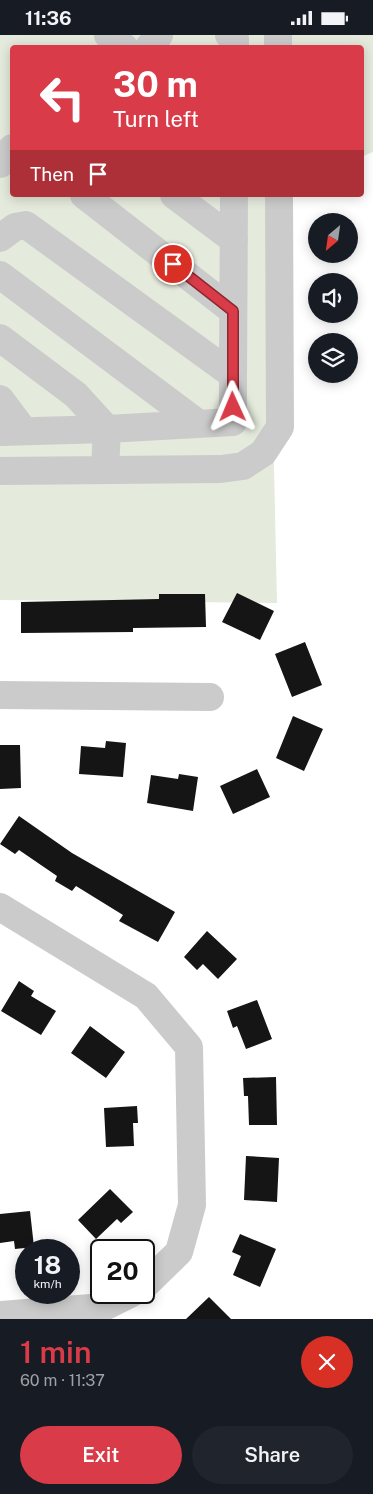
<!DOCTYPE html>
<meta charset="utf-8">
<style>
body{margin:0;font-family:"Public Sans",sans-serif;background:#20242c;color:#f1f3f6;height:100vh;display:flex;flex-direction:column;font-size:19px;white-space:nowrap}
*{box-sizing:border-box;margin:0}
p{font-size:16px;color:#9ea1a6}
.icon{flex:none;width:28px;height:28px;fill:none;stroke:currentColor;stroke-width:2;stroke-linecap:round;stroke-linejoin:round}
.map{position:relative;height:1284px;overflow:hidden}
.sheet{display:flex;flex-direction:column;background:#171b24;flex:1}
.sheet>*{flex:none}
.guide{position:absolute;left:10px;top:10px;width:354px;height:152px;border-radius:5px;box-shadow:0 2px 12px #0003;background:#d93c48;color:#fff;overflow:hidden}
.needle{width:32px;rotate:209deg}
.controls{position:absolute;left:308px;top:178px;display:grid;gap:10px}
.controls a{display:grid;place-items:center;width:50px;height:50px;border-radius:50%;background:#171b24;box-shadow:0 2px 12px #0003;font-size:25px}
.speed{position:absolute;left:15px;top:1204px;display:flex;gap:10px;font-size:25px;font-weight:700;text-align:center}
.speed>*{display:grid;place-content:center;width:65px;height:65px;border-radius:50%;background:#171b24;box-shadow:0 2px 12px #0003;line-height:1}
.speed small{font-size:12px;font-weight:400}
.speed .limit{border:2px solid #111;border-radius:8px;background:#fff;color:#111}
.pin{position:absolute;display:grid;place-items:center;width:42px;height:42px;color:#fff;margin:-21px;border:2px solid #fff;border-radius:50%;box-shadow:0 1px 5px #0007}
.me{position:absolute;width:55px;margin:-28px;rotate:359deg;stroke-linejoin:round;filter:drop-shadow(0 0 4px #0008)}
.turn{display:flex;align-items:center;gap:18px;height:105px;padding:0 20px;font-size:22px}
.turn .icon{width:65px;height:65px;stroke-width:2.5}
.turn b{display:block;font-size:35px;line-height:42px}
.then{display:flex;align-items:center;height:48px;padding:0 20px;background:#0003;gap:10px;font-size:19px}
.round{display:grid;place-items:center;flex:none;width:52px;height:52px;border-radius:26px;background:#20242c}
.overview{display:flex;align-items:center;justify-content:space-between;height:85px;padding:0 20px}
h1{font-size:30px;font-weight:600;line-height:38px;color:#d93c48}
.button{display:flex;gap:10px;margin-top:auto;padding:10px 20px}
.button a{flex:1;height:58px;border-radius:30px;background:#d93c48;color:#fff;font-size:20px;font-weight:600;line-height:58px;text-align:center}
.button a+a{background:#20242c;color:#f1f3f6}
.status{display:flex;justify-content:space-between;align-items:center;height:35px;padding:0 25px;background:#171b24;direction:ltr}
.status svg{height:14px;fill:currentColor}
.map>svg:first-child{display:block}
.green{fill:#e4eadc}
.building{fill:#151515}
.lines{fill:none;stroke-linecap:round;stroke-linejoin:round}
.minor{stroke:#cbcbcb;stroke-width:28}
.route-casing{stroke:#8d272f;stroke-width:12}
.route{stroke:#d93c48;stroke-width:9}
</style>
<div class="status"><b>11:36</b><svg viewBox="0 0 49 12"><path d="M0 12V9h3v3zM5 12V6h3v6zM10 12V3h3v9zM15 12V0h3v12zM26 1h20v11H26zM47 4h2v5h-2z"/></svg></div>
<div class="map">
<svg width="373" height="1284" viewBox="0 0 373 1284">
<rect width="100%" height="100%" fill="#fff"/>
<path class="green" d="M0,0H373V117L361,122V12H12V160H268L277,568L0,565Z"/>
<path class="building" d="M237,558L274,576L260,605L222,587Z
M159,559H205L206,592L133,593V597L21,598V567L159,564Z
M305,607L322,650L292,662L275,619Z
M293,681L323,694L304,736L276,723Z
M106,706L126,708L123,742L79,739L81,711L105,713Z
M0,710H20L21,753L0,754Z
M257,734L270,762L233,779L220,751Z
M179,739L198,742L193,776L147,768L151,740L178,744Z
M19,781L72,818L175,877L158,907L119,886L123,880L76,851L72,856L55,846L57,841L19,815L15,819L0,809Z
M207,896L237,924L218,944L203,929L197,935L184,922Z
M19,946L34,956L31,961L56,976L41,1000L1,976Z
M257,965L272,1004L246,1014L237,991L233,993L227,976Z
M90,991L125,1017L106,1043L71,1018Z
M276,1042L277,1090H249L248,1061H244L243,1043Z
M137,1071L138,1088H133L134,1111L106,1112L104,1073Z
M246,1121L279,1123L277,1167L244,1165Z
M110,1154L133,1177L121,1188L117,1184L96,1204L78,1185Z
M30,1176L34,1212L15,1214L14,1206L0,1208V1179Z
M240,1199L276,1214L260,1252L233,1240L241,1221L232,1217Z
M209,1262L231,1284H186Z"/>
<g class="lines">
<path class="minor" d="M108,0L124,12
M229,0L235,4V12
M278,0V12
M149,12L159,0
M0,129L12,113
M84,160L233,276
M174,160L234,205
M0,203L15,192L26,190L233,340V387L107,394L0,397
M0,240L199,389
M0,303L76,360L107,394L105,435
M233,340L234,160
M0,364L24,396
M0,436L221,434L243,431L263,418L280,392L279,160
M0,660L210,662
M0,872L146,961L189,1012L192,1170L179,1217L144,1251
M0,1280L104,1272L132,1258"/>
</g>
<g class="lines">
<defs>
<path id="route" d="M173,229L233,276V372"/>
</defs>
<use href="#route" class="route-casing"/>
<use href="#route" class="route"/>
</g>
</svg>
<div class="controls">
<a><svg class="needle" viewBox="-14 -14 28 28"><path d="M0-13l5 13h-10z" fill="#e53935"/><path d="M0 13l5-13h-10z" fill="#9ea1a6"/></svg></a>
<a><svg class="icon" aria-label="sound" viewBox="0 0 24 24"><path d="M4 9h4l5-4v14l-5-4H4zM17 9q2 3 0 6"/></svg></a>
<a><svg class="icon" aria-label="layers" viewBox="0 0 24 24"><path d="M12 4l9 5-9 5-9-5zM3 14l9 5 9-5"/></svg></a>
</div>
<div class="speed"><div>18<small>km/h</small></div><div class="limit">20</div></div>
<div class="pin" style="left:173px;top:229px;background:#d93025"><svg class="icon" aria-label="arrive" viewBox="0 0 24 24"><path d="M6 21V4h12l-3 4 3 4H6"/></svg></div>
<svg class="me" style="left:233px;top:372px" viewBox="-20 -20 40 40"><path d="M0-17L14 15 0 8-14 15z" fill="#d93c48" stroke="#fff" stroke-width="4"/></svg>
<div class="guide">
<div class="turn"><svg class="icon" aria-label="left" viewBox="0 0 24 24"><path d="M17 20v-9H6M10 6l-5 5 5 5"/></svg><div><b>30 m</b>Turn left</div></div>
<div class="then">Then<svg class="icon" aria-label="arrive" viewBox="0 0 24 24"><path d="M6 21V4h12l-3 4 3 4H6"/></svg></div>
</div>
</div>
<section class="sheet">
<div class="overview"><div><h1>1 min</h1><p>60 m · 11:37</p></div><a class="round" style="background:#d93025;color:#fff"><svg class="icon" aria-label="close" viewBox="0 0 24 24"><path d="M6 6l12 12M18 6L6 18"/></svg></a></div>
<div class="button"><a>Exit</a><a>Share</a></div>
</section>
